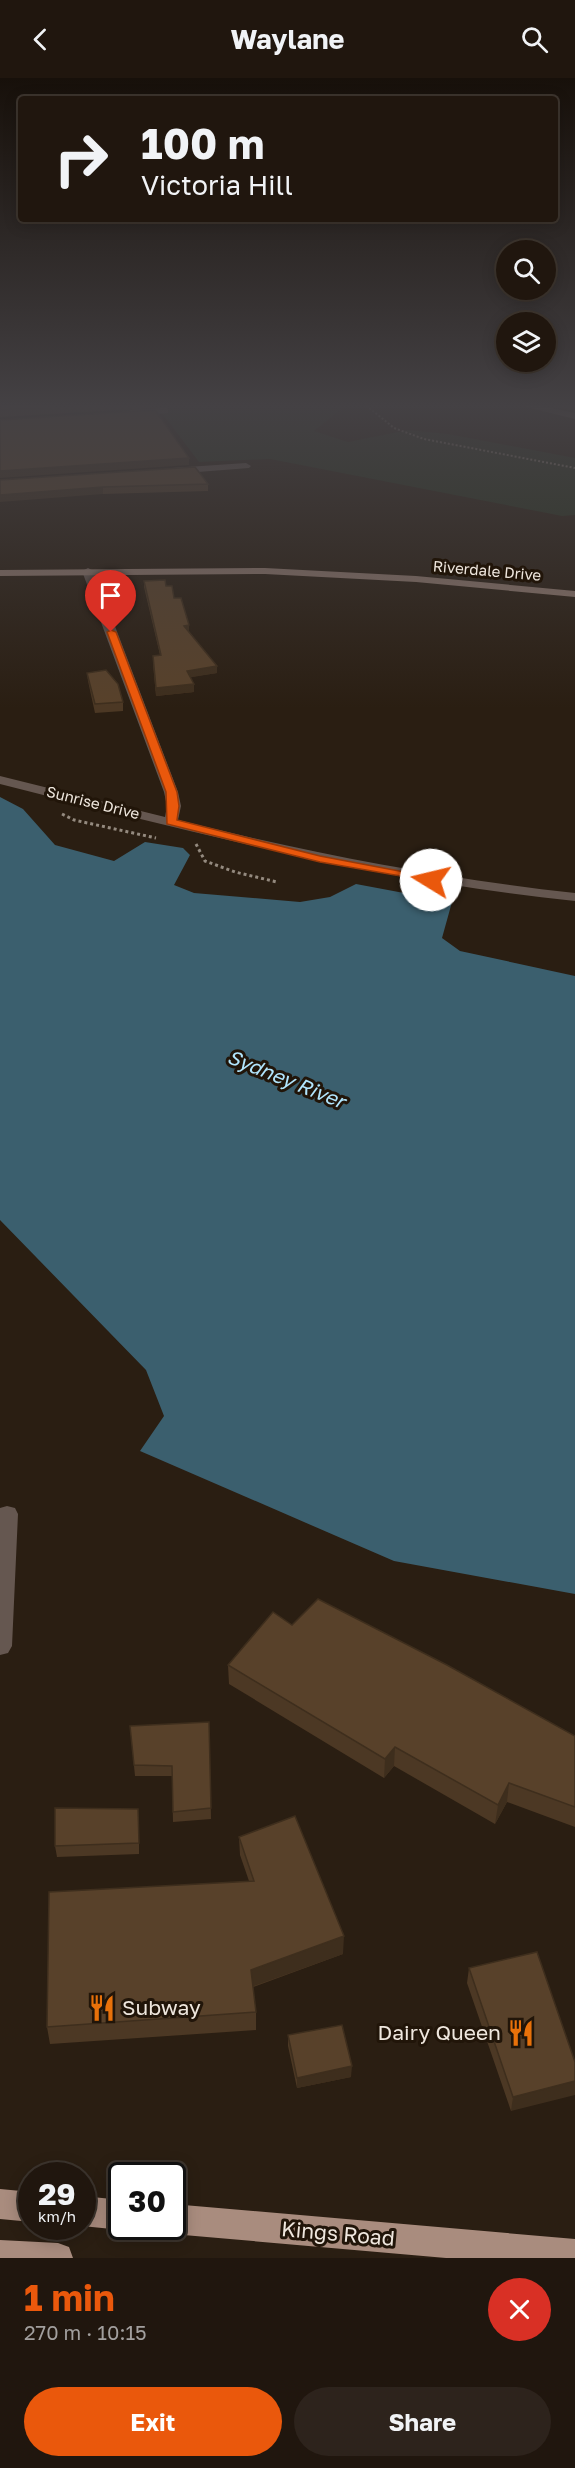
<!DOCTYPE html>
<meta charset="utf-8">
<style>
body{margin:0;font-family:"Golos Text",sans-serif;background:#2d231c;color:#f1f3f6;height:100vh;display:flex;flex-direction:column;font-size:22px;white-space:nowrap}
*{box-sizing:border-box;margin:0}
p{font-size:20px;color:#a29f9e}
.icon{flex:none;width:33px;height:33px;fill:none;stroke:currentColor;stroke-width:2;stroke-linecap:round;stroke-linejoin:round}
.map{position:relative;height:2180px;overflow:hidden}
.details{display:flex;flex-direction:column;background:#20160e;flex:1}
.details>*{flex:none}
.top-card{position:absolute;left:18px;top:18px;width:540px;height:126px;border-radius:6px;box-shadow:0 3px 15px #0003,0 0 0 2px #3d352e;background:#20160e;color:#f1f3f6;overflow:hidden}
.controls{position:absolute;left:496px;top:162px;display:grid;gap:12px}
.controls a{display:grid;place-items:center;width:60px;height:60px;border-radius:50%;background:#20160e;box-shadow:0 3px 15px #0003,0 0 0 2px #3d352e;font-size:30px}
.speed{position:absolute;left:18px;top:2084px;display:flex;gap:12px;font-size:30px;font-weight:700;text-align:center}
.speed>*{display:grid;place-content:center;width:78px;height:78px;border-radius:50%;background:#20160e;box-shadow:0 3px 15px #0003,0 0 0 2px #3d352e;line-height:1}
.speed small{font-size:15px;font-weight:400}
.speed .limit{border:3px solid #111;border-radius:9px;background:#fff;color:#111}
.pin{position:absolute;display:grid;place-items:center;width:51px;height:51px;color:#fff;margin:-62px -26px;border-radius:50% 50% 50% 0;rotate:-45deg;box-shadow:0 0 6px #0007}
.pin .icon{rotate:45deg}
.me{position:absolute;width:66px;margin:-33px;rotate:279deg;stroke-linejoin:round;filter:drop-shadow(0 0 4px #0008)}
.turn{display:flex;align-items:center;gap:21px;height:126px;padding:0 24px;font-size:27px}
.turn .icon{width:78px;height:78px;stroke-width:2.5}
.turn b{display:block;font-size:42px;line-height:51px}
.round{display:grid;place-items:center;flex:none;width:63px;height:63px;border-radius:32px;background:#2d231c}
.summary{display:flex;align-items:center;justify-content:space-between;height:102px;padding:0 24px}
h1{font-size:36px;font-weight:700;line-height:45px;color:#ea580c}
.primary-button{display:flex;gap:12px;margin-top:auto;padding:12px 24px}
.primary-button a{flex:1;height:69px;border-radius:36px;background:#ea580c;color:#fff;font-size:24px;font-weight:700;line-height:69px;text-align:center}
.primary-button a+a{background:#2d231c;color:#f1f3f6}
header{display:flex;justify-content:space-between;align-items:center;height:78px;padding:0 24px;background:#20160e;font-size:27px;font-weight:700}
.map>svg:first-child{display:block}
.green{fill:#293320}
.water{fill:#3b5f6e}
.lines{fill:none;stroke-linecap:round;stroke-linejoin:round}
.path-far1{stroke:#948a7f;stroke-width:2;stroke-dasharray:2 2;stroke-linecap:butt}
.path{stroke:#948a7f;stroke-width:3;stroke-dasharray:3 3;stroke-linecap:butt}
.street{fill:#655750;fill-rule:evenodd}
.secondary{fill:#8b756a;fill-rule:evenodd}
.primary{fill:#a98c7e;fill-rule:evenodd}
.wall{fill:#4c3824}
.shaded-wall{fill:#3e2e1d}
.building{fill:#58412a;stroke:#3e2e1d;stroke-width:1.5}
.route{fill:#ea580c;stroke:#983908;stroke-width:1.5}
.labels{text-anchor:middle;stroke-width:6;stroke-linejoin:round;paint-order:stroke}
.far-street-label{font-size:15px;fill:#efe7de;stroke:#211509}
.water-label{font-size:20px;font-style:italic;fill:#b2e6fd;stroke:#211509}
.near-poi-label{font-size:21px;fill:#efe7de;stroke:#211509;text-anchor:start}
.near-street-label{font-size:21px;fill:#efe7de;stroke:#211509}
</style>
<header><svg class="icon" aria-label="back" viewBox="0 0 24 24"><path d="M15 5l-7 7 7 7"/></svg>Waylane<svg class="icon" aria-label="search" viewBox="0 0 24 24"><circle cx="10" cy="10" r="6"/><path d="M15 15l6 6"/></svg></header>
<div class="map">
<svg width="575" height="2180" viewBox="0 0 575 2180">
<rect width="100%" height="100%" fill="#2a1e12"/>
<path class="green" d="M159,325H349L314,353L348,364L408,352L448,356L575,380V437L562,438L270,381L199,384L158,330Z"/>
<path class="water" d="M0,719L23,731L55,767L114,783L145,764L183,770L190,777L174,807L194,815L300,824L330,819L356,806L452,824L442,860L460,873L575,898V1516L394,1483L140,1373L164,1338L146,1292L0,1142Z"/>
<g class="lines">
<path class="path-far1" d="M363,325L394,350L424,361L575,390"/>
<path class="path" d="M62,736L74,742L156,760
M196,766L205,783L235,794L277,804"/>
<path class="street" d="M510,325H526L575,335V341Z
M165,330L168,331V335L130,338L125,335L130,332Z
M246,385L251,388L249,390L172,396L167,393L172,390Z
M88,490L94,493L178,714L181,728L178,742C309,775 441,800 575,815V823C379,803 191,754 0,706V698L165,739L167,728L164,714L82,493Z
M7,1428L15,1430L18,1436L12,1568L8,1575L0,1577V1430Z"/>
<path class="secondary" d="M265,490L416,498L575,513V519L416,504L265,496L0,498V492Z"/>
<path class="primary" d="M0,2111L32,2114V2144L0,2141Z
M82,2118L122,2122V2148H132L122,2152L82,2148Z
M172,2126L575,2161V2180H446L172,2156L161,2152L160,2148H172Z
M0,2162L58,2165L69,2169L73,2180H0Z"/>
</g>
<path class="wall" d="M0,325H152V330L0,339Z
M550,325H575V333L555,329Z
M0,403L208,406V413L103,416Z
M144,503L166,508L174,520L189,554L217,595L190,599L194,614L156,618L153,585L160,577L144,509Z
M87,595L123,624V633L95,635L88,603Z
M292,1547L575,1658V1749L507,1724L495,1746L394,1688L384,1700L229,1606L228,1587Z
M209,1644L211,1741L173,1744L172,1698H135L130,1648Z
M139,1742V1776L57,1779L55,1768Z
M239,1759L343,1876L253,1909L256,1934V1952L50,1966L47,1949L249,1803L240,1777Z
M469,1890L575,1984L511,2033L467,1905Z
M288,1957L351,1999L297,2010L288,1968Z"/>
<path class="shaded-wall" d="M189,380V387L0,400V393Z
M103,409V416L0,424V417Z
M189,547V554L184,548Z
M217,588V595L187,600V593Z
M194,606V614L156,618V610Z
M395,1669L394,1688L384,1700L385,1681Z
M509,1705L507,1724L495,1746L498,1727Z
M344,1858L343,1876L251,1909V1892Z
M352,1988L351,1999L297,2010V2000Z
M575,2003V2017L511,2033L513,2019Z"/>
<path class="building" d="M0,325H124L0,332Z
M155,332L189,380L0,393V342Z
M195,389L208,406L103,409L0,417V402Z
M165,502L166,508H172L174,520H181L189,547L184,548L217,588L187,593L194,606L156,610L153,578L161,577L144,503Z
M106,592L118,606L123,624L95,626L87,595Z
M318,1521L447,1587L575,1658V1729L509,1705L498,1727L395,1669L385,1681L228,1587L273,1534L292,1547Z
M209,1644L211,1730L173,1734L172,1688L134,1687L130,1648Z
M55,1730L138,1731L139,1765L55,1768Z
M295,1738L344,1858L251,1892L256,1934L47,1949L49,1814L254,1803L239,1759Z
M537,1874L575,1984V2003L513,2019L469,1890Z
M342,1947L352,1988L297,2000L288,1957Z"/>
<linearGradient id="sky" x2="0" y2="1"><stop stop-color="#17100a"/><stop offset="0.52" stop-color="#444144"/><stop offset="1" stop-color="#444144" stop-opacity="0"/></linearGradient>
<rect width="575" height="630" fill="url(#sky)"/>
<path class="route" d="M111,552L116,554L177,714L179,728L177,742L320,778L431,799L436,802L435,804L320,784L167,746L166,714L107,554Z"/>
<defs>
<symbol id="restaurant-bare" viewBox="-9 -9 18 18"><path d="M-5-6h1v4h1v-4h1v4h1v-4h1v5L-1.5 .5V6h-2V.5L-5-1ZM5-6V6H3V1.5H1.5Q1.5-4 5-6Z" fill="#e8710a" stroke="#211509" stroke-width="2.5" paint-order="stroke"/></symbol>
</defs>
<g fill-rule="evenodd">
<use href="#restaurant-bare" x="83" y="1911" width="38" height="38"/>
<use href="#restaurant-bare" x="502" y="1936" width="38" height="38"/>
</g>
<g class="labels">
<g class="far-street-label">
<text transform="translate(487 493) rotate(5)" y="5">Riverdale Drive</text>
<text transform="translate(93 725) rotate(14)" y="5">Sunrise Drive</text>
</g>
<g class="water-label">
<text transform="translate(286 1001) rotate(22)" y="7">Sydney River</text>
</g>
<g class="near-poi-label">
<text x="122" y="1937">Subway</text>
<text x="501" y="1962" text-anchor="end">Dairy Queen</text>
</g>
<g class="near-street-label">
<text transform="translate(338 2156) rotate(5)" y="7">Kings Road</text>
</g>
</g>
</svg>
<div class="controls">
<a><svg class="icon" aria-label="search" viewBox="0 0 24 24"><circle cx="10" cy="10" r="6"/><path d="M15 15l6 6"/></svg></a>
<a><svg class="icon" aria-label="layers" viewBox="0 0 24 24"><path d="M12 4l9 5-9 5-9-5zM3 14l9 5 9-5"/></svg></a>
</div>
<div class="speed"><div>29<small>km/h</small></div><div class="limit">30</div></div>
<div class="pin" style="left:111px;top:554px;background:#d93025"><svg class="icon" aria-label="arrive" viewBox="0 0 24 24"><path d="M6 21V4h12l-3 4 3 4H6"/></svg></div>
<svg class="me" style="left:431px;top:802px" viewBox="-20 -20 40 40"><circle r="19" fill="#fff"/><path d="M0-13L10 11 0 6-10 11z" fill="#ea580c"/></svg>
<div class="top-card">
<div class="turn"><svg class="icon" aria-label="right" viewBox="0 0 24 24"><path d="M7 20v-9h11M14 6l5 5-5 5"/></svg><div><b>100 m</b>Victoria Hill</div></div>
</div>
</div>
<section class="details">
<div class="summary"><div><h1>1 min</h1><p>270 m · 10:15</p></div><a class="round" style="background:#d93025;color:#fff"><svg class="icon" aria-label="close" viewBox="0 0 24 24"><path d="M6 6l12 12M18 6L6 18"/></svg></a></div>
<div class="primary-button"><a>Exit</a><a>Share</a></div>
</section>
